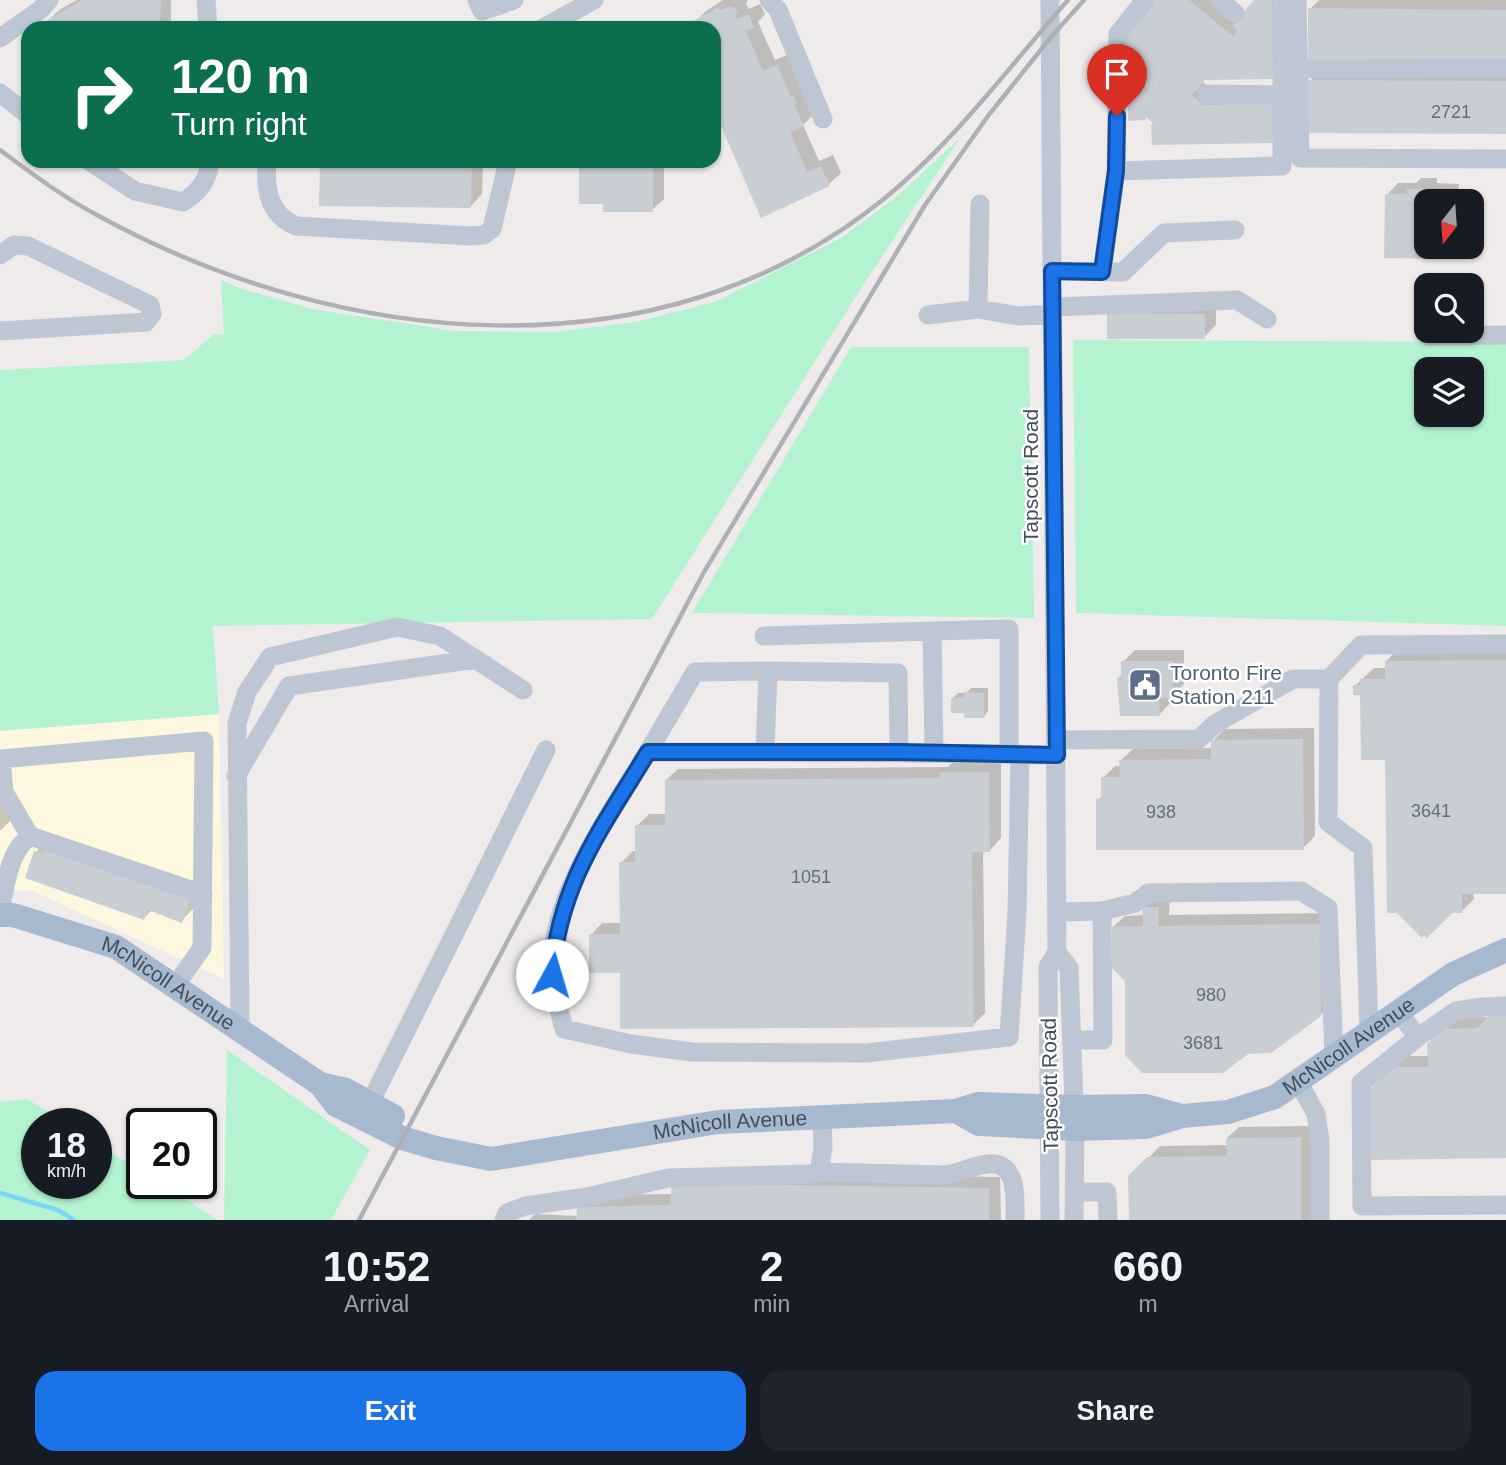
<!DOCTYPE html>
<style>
body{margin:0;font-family:Helvetica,sans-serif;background:#20242c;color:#f1f3f6;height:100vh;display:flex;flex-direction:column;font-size:26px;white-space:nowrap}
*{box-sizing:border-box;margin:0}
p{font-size:23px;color:#9ea1a6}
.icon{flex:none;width:38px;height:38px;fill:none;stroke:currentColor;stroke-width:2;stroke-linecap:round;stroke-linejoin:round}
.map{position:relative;height:1220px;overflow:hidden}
.side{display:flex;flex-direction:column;background:#171b24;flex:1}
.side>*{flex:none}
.banner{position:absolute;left:21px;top:21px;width:700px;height:147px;border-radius:21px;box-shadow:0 2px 5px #0004;background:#0b6e4f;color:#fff;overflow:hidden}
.needle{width:46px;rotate:197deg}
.controls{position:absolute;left:1414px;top:189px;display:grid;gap:14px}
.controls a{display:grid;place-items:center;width:70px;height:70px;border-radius:14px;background:#171b24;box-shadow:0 2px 5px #0004;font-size:35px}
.speed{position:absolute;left:21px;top:1108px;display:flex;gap:14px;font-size:35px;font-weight:700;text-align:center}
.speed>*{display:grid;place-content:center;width:91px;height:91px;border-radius:50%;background:#171b24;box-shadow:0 2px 5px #0004;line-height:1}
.speed small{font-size:18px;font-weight:400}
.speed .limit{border:4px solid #111;border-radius:10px;background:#fff;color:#111}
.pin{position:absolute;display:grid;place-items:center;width:60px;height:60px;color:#fff;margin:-72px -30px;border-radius:50% 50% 50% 0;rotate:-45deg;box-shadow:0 0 7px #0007}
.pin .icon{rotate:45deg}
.me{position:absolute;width:77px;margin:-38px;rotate:6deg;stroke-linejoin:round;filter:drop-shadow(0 0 5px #0008)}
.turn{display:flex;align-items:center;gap:24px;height:147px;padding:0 35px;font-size:32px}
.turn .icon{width:91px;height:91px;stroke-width:2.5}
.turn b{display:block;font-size:49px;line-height:60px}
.eta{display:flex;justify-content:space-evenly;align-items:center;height:119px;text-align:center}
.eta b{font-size:42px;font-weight:800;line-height:49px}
.action{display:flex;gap:14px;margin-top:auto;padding:14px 35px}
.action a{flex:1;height:80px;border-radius:21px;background:#1a73e8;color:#fff;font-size:28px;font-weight:800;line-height:80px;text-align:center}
.action a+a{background:#20242c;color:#f1f3f6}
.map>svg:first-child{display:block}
.commercial{fill:#fef7e0}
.green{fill:#b3f3cf;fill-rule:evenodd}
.shadow{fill:#0003}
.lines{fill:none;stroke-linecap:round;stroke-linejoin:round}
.stream{stroke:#7ad6f6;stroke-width:4.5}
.building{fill:#c9cdd4}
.minor{stroke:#bdc7d3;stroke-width:19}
.major{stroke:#a7b9cf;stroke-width:24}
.rail{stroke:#adb0b7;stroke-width:4.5}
.route-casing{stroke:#114b97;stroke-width:18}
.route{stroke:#1a73e8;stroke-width:12}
.labels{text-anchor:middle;stroke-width:5;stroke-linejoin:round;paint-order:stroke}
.number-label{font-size:18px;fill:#646e79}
.street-label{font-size:21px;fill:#424e5b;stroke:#fff}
.service-label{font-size:21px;fill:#4e5e75;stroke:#fff;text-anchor:start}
</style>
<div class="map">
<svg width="1506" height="1220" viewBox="0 0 1506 1220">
<rect width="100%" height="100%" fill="#efebeb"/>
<path class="commercial" d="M219,714L224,979L33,891L0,889V731Z"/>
<path class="green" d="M960,138L864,284L652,619L213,626L219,714L0,731V370L184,360L213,335L224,334L221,280L239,288L312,309L455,331L554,332L636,322L715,302L841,238L896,197Z
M1073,340L1506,342V626L1076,613ZM1426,369H1472V415H1426Z
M851,347H1029L1034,618L692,613Z
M227,1050L370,1150L331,1220H224Z
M27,1099L66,1123L37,1124V1183H96V1143L142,1172V1183H160L218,1220H0V1102Z"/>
<path class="shadow" d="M77,0H171V28H47V22L59,10Z
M723,0H748L746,3L749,9L760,4L765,14L758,22L775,60L789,54L815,113L803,125L819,161L833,155L841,173L829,184L762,216L714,104V28H689L706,11Z
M1154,0H1215L1239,20L1256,0H1283L1284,65L1206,78L1203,82L1215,94L1284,92L1285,130L1155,123Z
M1319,0H1506V60L1310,9Z
M1321,69L1506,70V132L1310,81Z
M322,161H483L482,194L471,206Z
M581,161H664V199L652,210L605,202Z
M1421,178H1437V183L1459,184L1458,201H1426V247H1456L1446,257L1386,256L1387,195L1398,183H1416Z
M1216,303V325L1204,337L1109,313Z
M1506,649V892H1473L1474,899L1462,911L1387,758L1362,693L1355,686L1374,668H1386V661L1398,650Z
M1135,650H1184V684L1171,696V702L1160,714L1118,678L1123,674V662Z
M971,688H988V711L983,717L965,712L953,698L958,693H966Z
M1314,728L1315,836L1303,848L1098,800L1103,795V778L1115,766H1121V760L1133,749L1213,748V741L1224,729Z
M954,761H1001V838L990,850H983L985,1013L973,1025L621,971L591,935L602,923H622L621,863L633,851H637V826L649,814H667L666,780L678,769L948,767Z
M0,802L12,819L0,831Z
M47,840L200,888L193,909L181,921L152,910L144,918L36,852Z
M1156,896H1170L1169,915L1331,913L1332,1003L1320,1015L1126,982L1113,927L1125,916L1144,915V908Z
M1490,1017L1506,1157L1369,1093L1406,1056H1429V1044L1456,1018Z
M1312,1126V1220H1131L1130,1177L1160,1146L1228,1145L1227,1138L1239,1127Z
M685,1172L1000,1177L1001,1220H529L535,1214L578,1216L590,1195L672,1194Z"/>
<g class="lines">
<path class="stream" d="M0,1193L58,1210L74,1220"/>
</g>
<path class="building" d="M79,0H161L160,28H45L46,21L79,2Z
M1152,0H1189L1233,36L1237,31L1232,26L1254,0H1272L1273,79L1205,80L1192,95L1203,105L1273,103L1274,143L1152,145L1151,125L1153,123L1147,118L1145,120L1128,121L1127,31Z
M731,6L732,9L735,7L738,14L735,15L737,19L749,14L754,28L746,31L763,71L777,65L791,97L794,96L797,103L794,104L804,126L790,132L807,172L821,166L830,186L761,218L714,110V28H695L692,22L718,7L720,10Z
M1308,8L1506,10V62L1308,61Z
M1308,80L1506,81V134L1308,133Z
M132,161H162V167H142Z
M320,161H472L471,208L319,206Z
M579,161H653V212H603V204H579Z
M1407,189H1426V195H1448V201H1426V247H1447V259L1384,258L1385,194H1407Z
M1107,313L1205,314V339H1107Z
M1506,660V894H1462V913H1452L1427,938L1424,935L1422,938L1397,913H1387L1385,760H1361L1360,695H1353V685H1360V679H1385V661Z
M1121,661H1173V698H1159L1160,716H1120L1117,678H1121Z
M964,692L984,693V718H964V713H951V698H964Z
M1303,739L1304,850H1096V799H1101V777H1120L1119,760L1211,759V740Z
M940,772H989L990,852H972L974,1027L620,1029V973H589V934H620L619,862H635V825H665V780L940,778Z
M47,849L190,900L182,923L148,910L144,920L25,878L34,851L44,855Z
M1142,907H1159L1158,926L1320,924L1321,1016L1271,1053L1248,1054L1223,1073H1142L1125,1055V981L1112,968V927L1143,926Z
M1492,1013H1506V1158L1368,1160L1367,1092L1392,1067H1428L1427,1044L1443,1029L1477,1028Z
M1301,1137V1220H1129L1128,1176L1147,1157L1227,1156L1226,1138Z
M672,1183L989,1188V1220H576L577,1207L670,1205Z"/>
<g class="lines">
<path class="minor" d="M206,0L208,28
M477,0L482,11L514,0
M769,0L778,10L823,119
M1219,0L1235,13
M1297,0L1300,158L1506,159
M543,28L594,0
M0,38L40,10L49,0
M1298,69L1506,68
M0,93L28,115
M1206,94L1282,95V0
M89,161L135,191L183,202C199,192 208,181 210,161
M267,161C265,189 268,214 296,226L471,236L484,235L492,229L508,161
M1116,171L1282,166V95
M0,255L14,245L28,246L150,305L152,314L146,322L0,331
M1052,271L1123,272L1164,233L1235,230
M1102,272L1116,171L1118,34L1145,0
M1053,307L1237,300L1267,319
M978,309L980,204
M928,315L978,309L1018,316L1053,314
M1429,336L1506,335
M764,636L932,631
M768,671L898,673L899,752
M1329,679L1328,822L1363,848L1369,1031
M1056,740L1199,739L1215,724L1293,679H1329L1361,645L1506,644
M648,752L695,672L768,671L765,752
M934,753L932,631L1009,629V754
M1020,754L1017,912L1009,1037L866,1053L692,1052L631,1044L564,1029C560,1012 554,994 553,976C545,904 612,811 648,752C784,752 921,752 1057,755
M0,759L204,741L202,948L175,986
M1,759L4,792L30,836
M236,776L289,686L476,659
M0,910C6,886 8,852 30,836L203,894
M1102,911L1135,903L1148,893L1301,891L1328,908L1334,1056
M1057,912L1102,911L1103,1040H1072
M1057,952L1069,968L1075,1129L1074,1220
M1398,1012L1418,1037L1456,1011L1482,1007L1506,1006
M240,1029L237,723L247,692L270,657L397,627L440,636L523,690
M1418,1037L1361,1083L1362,1206L1506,1205
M1298,1081L1316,1114L1320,1140V1220
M370,1103L546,750
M819,1172L945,1175C960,1173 974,1165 988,1164C1019,1161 1015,1200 1015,1220
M1074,1192H1107L1108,1220
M504,1220L507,1213L525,1206L587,1197L668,1178L810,1174L819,1172L823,1148L822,1117
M1050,1220L1048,967L1057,952L1050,0"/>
<g class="major">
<path id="s1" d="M0,915H13L116,947L320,1084L336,1105L402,1138L436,1148L491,1159L718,1122L956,1111L978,1104L1074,1107L1146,1106L1182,1116"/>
<path d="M320,1084L346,1090L393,1116"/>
<path id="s2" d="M956,1111L979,1124L1075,1129L1146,1127L1182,1116L1228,1112L1275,1097L1453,974L1506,950"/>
</g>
<path class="rail" d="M0,150C31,173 63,197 97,215C338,348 659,382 885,198C955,141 1009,67 1068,0
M359,1220L704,572L925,205L988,116L1051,37L1084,0"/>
</g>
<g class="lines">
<defs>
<path id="route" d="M552,975C559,883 602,828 648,752H899L1057,755L1052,271L1102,272L1116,171L1117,116"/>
</defs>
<use href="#route" class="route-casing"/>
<use href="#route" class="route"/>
</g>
<defs>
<symbol id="civic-square" viewBox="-11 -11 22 22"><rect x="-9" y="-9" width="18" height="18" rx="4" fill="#5c6f8a" stroke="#fff"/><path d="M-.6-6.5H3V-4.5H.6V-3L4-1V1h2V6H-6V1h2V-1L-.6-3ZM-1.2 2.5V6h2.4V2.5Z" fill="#fff"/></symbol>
</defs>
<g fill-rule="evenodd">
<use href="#civic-square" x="1126" y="666" width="38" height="38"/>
</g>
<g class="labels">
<g class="number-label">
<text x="1451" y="118">2721</text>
<text x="1431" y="817">3641</text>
<text x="1161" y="818">938</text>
<text x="811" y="883">1051</text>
<text x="1211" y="1001">980</text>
<text x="1203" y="1049">3681</text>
</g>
<g class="street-label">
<text transform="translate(1031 476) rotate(-90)" y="7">Tapscott Road</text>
<text dy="7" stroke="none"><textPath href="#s1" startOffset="184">McNicoll Avenue</textPath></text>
<text dy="7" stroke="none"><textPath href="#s2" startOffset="416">McNicoll Avenue</textPath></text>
<text transform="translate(1050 1085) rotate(-91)" y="7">Tapscott Road</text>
<text dy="7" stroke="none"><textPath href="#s1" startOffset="800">McNicoll Avenue</textPath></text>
</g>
<g class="service-label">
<text x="1170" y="680">Toronto Fire<tspan x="1170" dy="24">Station 211</tspan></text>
</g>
</g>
</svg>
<div class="controls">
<a><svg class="needle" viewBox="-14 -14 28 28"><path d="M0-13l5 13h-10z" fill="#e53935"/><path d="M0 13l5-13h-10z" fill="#9ea1a6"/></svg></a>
<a><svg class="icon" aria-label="search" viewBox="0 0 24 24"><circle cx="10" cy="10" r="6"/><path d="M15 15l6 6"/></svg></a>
<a><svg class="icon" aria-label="layers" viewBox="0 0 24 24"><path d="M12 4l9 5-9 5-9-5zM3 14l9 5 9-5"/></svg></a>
</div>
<div class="speed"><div>18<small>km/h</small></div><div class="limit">20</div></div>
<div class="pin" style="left:1117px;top:116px;background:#d93025"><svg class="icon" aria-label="arrive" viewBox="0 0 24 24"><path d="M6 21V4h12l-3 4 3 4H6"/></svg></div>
<svg class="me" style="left:552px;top:975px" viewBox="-20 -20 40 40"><circle r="19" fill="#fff"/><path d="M0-13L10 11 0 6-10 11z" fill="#1a73e8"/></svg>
<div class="banner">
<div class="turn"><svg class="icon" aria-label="right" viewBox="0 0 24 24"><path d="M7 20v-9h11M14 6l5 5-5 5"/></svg><div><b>120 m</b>Turn right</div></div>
</div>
</div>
<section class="side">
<div class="eta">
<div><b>10:52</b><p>Arrival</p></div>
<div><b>2</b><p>min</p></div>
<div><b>660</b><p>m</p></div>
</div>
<div class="action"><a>Exit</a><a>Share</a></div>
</section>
